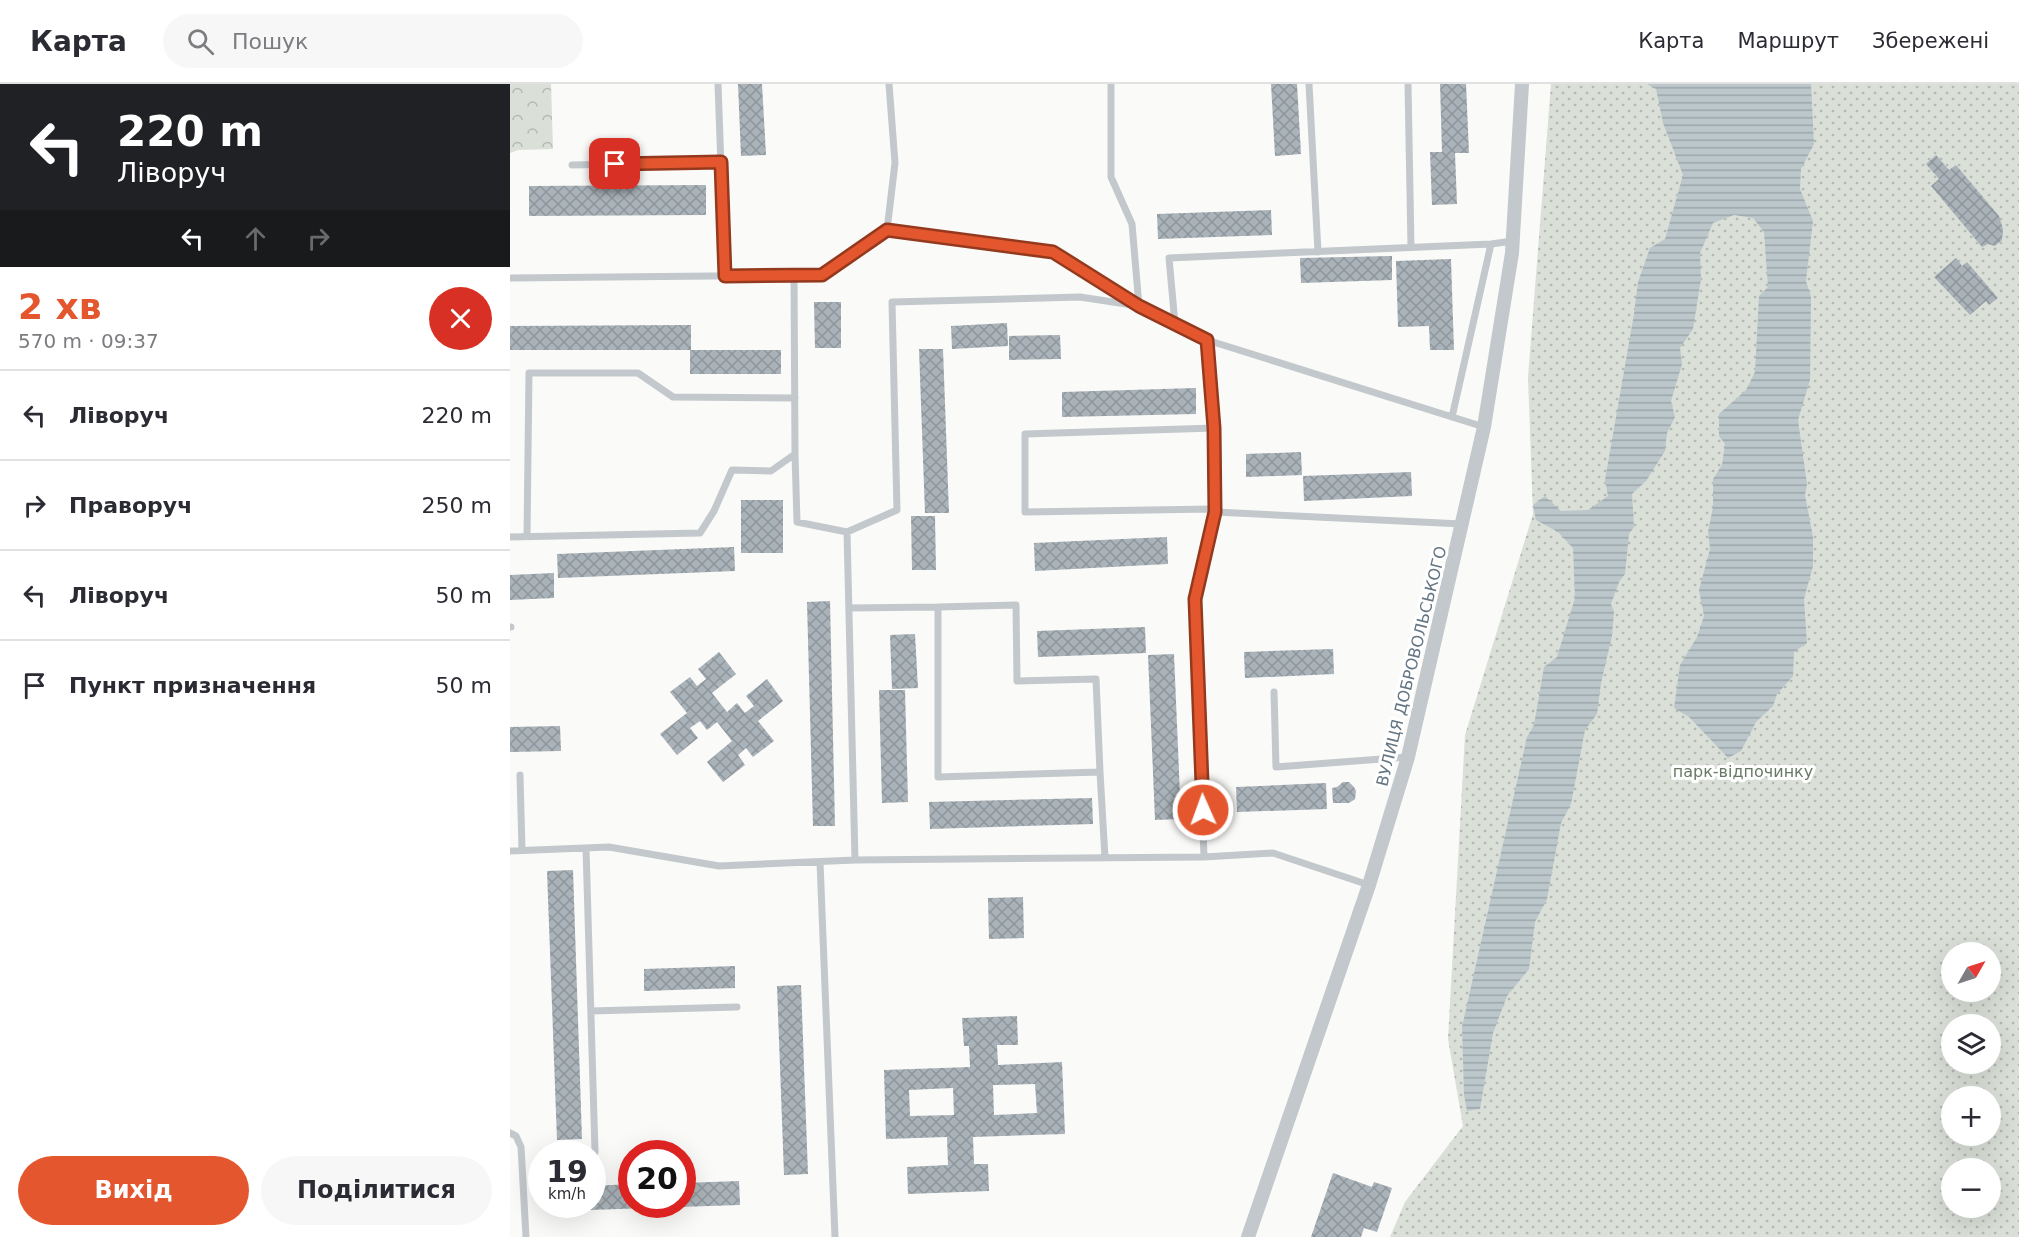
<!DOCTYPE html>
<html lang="uk">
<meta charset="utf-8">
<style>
body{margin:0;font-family:"DejaVu Sans",sans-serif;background:#f7f7f7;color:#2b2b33;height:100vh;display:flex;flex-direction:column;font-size:22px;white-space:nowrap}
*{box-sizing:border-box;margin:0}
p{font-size:20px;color:#7c7c81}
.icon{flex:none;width:33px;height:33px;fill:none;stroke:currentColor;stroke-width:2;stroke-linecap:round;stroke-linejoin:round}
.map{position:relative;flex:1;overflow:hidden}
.details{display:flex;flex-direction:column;background:#fff;width:510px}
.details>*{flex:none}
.hud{background:#202124;color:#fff;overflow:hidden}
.needle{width:39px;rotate:51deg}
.fabs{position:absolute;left:1431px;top:858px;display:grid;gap:12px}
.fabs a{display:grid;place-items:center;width:60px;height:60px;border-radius:50%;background:#fff;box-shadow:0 6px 24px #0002;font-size:30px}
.speed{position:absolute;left:18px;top:1056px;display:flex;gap:12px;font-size:30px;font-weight:700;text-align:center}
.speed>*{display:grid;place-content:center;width:78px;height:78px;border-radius:50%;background:#fff;box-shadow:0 6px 24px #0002;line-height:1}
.speed small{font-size:15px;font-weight:400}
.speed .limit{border:9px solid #d22;background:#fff;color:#111}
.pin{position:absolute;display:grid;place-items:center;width:51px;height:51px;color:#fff;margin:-26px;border-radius:12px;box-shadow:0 3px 9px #0006}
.me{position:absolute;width:66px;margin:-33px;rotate:358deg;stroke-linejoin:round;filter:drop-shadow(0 0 4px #0008)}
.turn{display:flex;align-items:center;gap:21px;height:126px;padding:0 18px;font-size:27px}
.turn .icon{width:78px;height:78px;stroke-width:2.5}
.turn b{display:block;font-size:42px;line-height:51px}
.lanes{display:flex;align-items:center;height:57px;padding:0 18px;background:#0003;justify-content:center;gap:30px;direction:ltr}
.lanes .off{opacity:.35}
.round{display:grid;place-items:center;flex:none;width:63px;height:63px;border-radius:32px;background:#f7f7f7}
.head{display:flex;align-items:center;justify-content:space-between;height:102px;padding:0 18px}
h1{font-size:36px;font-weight:700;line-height:45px;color:#e4572e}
.action{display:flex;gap:12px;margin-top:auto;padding:12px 18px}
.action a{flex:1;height:69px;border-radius:36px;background:#e4572e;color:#fff;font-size:24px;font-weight:700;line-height:69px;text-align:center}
.action a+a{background:#f7f7f7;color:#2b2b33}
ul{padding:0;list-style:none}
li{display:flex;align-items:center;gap:18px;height:90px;padding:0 18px;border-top:2px solid #e1e1e2}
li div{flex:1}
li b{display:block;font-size:22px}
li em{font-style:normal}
header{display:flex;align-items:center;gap:36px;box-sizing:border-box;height:84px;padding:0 30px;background:#fff;border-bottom:2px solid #e1e1e2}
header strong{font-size:28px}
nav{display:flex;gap:33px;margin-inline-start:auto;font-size:21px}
.search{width:420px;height:54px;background:#f7f7f7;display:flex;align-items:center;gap:15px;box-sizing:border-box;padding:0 21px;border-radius:33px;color:#7c7c81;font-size:22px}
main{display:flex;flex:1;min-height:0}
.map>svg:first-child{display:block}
.forest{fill:url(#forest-crowns)}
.park{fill:url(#park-dots);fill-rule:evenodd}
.water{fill:url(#water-rules)}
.building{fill:url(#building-cross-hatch);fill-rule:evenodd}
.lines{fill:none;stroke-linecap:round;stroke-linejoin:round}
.lane{stroke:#c3c8cc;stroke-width:7}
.street{stroke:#c3c8cc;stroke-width:14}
.route-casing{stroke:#94391e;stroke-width:15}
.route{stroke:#e4572e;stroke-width:10}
.labels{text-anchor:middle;stroke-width:6;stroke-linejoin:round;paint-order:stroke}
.street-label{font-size:16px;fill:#657683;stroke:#fff}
.park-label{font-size:16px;fill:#687a64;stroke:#fff}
</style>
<header>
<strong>Карта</strong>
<div class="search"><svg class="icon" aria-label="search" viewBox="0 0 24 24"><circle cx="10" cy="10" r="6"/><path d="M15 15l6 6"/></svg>Пошук</div>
<nav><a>Карта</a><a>Маршрут</a><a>Збережені</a></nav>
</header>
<main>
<section class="details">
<div class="hud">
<div class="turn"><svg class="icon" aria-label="left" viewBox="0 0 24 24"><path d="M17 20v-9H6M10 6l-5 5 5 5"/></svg><div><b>220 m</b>Ліворуч</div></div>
<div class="lanes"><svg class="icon" aria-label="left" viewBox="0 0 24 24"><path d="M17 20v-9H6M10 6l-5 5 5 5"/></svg><svg class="icon off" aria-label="ahead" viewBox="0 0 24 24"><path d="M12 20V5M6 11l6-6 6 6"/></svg><svg class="icon off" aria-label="right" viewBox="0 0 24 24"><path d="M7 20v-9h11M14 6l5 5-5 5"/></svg></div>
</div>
<div class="head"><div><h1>2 хв</h1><p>570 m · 09:37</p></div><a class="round" style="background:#d93025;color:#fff"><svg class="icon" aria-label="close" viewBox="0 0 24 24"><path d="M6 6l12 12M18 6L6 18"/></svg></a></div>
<ul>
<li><svg class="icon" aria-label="left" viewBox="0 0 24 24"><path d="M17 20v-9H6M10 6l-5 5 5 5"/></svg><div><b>Ліворуч</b></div><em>220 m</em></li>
<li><svg class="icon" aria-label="right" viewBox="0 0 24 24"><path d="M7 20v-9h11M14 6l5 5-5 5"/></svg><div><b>Праворуч</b></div><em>250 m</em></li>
<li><svg class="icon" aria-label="left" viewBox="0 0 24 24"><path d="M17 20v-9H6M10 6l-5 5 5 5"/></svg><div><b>Ліворуч</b></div><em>50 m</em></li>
<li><svg class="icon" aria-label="arrive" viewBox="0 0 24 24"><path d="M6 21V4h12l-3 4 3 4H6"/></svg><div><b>Пункт призначення</b></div><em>50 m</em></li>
</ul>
<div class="action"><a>Вихід</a><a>Поділитися</a></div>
</section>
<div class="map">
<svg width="1509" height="1153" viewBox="0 0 1509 1153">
<defs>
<pattern id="forest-crowns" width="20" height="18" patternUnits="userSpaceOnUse" patternTransform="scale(1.5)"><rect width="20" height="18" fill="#dadfd7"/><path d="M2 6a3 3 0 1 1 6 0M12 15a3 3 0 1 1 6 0" fill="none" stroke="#b4b9b4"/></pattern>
<pattern id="park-dots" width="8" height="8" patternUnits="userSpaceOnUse" patternTransform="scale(1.5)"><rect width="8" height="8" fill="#dadfd7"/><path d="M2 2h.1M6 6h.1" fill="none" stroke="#b4b9b4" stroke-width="1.8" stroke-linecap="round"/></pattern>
<pattern id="water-rules" width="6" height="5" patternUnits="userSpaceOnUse" patternTransform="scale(1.5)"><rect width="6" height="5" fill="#bbc7cb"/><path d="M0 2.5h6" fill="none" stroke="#9ca6aa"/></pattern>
<pattern id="building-cross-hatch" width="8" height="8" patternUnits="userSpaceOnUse" patternTransform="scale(1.5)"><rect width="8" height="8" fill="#aab3b9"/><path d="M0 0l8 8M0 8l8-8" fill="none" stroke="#8e969c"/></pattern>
</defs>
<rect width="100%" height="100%" fill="#fafaf8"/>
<path class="forest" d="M0,0H41L43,65L8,66L0,69Z"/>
<path class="park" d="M1041,0H1509V1153H880L895,1118L953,1042L938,955L955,651L1023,430L1018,293ZM1442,868H1480V908H1442ZM1442,940H1480V980H1442ZM1442,1012H1480V1052H1442ZM1442,1084H1480V1124H1442Z"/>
<path class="water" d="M1137,0H1301L1304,60L1291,85L1290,105L1303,137L1296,197L1301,213L1300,296L1288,336L1297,400L1295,411L1303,453V482L1294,515L1297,559L1284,568L1283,592L1267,610L1263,622L1246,638L1231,667L1218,674L1179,633L1164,624L1170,581L1187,553L1194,532L1189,506L1200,465L1198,448L1203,423V395L1212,381L1215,360L1209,352V330L1236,306L1245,288L1249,212L1258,203L1254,148L1243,134L1224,131L1203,139L1190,169L1191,195L1183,245L1170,264L1172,280L1161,317L1165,333L1157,349L1155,367L1136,397L1122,410L1124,443L1119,450L1115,490L1109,498L1101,520L1104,528L1102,552L1091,599L1087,630L1075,646L1061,720L1051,739L1037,815L1025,838L1019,885L997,912L983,949L970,1025L957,1027L954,1011L952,943L1017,653L1024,641L1034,583L1047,573L1065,514L1063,464L1048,448L1026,436L1023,421L1035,412L1051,427L1078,426L1098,412L1095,396L1124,230L1128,198L1140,164L1155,155L1173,91L1153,39L1146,5Z"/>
<path class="building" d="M228,0H252L256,71L231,72Z
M761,0H787L791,70L765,72Z
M930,0H956L959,69H945L947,120L922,121L920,68H932Z
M1426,71L1439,86L1446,81L1489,132L1493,145L1492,156L1485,162L1478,160L1472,163L1421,102L1429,95L1416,80Z
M196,101V131L19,132V102Z
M761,126L762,151L648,155L647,130Z
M882,172V196L791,199L790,174Z
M1446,174L1452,182L1457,178L1488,214L1479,221L1476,217L1460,231L1424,193Z
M941,175L944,266H920L919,242L888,243L886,177Z
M304,218H331V264H305Z
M497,239L498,262L442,265L441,242Z
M181,241V266H0V242Z
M550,251L551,275L499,276V252Z
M409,265H433L439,429H415Z
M180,266H271V290H180Z
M686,304V330L552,333V308Z
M791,368L792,391L736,393V370Z
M901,388L902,412L794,417L793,392Z
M231,416H273V469H231Z
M401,432H425L426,486H402Z
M657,453L658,480L525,487L524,459Z
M224,463L225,487L48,494L47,470Z
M44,489V514L0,516V491Z
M320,517L325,742H303L297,518Z
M635,543L636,569L528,573L527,547Z
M405,550L408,604L382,605L380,551Z
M823,565L824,590L735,594L734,568Z
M209,568L226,590L202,609L217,628L227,619L235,629L244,622L236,612L257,595L273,617L248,637L264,657L243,673L236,664L228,671L235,681L213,698L197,678L222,657L207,638L197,646L190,637L180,644L188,654L167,671L150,650L177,629L160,608L180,593L187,602L196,595L188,585Z
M664,570L671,735L645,736L638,571Z
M369,606H395L398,718L372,719Z
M50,642L51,667L0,668V643Z
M833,698H839L844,703L846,707L845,715L839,719H823L822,704L827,703Z
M816,699L817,725L727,728L726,703Z
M582,714L583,740L420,745L419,718Z
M63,786L72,1055L47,1056L37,787Z
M513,813L514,854L479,855L478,814Z
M225,882V904L134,907V885Z
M291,901L298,1090L274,1091L267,902Z
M507,932L508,961H487L488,981L552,978L555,1050L463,1053L464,1080H478L479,1107L398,1110L397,1083L438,1081L437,1053L376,1055L374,986L460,983L459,962H454L452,934ZM525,1000L527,1029L484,1031L483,1001ZM443,1004L444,1031L400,1032L399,1006Z
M823,1089L862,1103L864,1098L882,1104L867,1148L854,1144L851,1153H801Z
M229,1097L230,1121L49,1127V1120H82V1102L122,1100V1120H172V1099Z"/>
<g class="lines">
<path class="lane" d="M208,0L215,192
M799,0L808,168
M898,0L901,163
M62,81L211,78
M377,146L385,79L379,0
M0,194L312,191L377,146L543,168L629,222L697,256L974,343
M665,240L659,174L981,160
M697,256L704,344L515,350V428L701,425L705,428L952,440
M942,333L981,160L1003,157
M285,370L287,438L337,448L345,776
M337,448L387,426L382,218L570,213L629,222L622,140L601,93V0
M17,452L19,289H128L163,313L285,314
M0,453L190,449L204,427L222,386L261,387L285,370L284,191
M428,523L506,521L507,597L586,595L590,688
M339,524L428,523V693L590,688L595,774
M0,543H1
M764,608L766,683L898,673
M10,691L12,766
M76,764L85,1068
M0,767L99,763L209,782L345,776L694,773L763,769L859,801
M694,773L685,515L705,428L704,344
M310,778L325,1153
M81,927L227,923
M0,1049L6,1052L11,1063L16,1153"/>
<path class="street" d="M738,1153L859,801L898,673L974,343L1002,169L1012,0"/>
</g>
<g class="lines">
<defs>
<path id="route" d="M105,80L211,78L215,192L312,191L377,146L543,168L629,222L697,256L704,344L705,428L685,515L693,726"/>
</defs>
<use href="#route" class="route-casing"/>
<use href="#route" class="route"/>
</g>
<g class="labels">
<g class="street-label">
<text transform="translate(901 582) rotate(-76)" y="6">ВУЛИЦЯ ДОБРОВОЛЬСЬКОГО</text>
</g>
<g class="park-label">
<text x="1233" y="693">парк-відпочинку</text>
</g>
</g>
</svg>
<div class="fabs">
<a><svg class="needle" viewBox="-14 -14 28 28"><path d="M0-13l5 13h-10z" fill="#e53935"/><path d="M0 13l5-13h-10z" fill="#7c7c81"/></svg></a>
<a><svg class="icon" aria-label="layers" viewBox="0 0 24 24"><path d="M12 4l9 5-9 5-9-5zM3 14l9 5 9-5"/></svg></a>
<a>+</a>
<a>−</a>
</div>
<div class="speed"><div>19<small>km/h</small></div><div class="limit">20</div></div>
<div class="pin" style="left:105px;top:80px;background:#d93025"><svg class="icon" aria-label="arrive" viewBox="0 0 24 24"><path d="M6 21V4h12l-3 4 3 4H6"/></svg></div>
<svg class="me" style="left:693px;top:726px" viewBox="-20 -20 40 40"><circle r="17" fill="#e4572e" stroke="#fff" stroke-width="3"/><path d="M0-11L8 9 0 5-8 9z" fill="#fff"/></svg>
</div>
</main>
